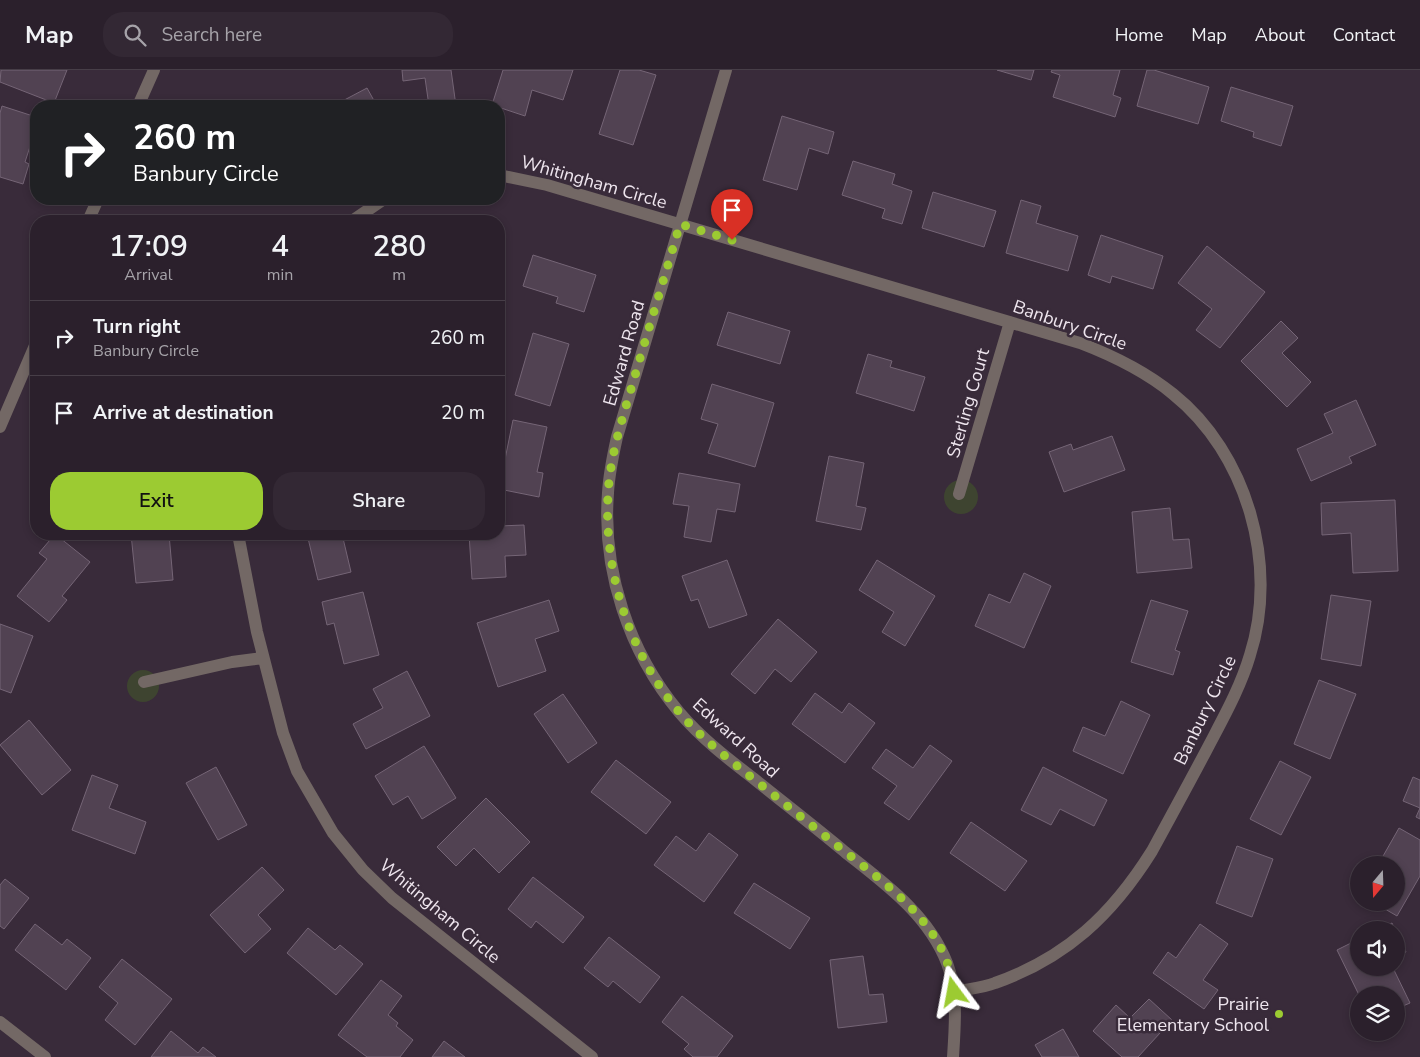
<!DOCTYPE html>
<style>
body{margin:0;font-family:"Nunito Sans",sans-serif;background:#332834;color:#f1f3f6;height:100vh;display:flex;flex-direction:column;font-size:19px;white-space:nowrap}
*{box-sizing:border-box;margin:0}
p{font-size:16px;color:#a6a3a9}
.icon{flex:none;width:28px;height:28px;fill:none;stroke:currentColor;stroke-width:2;stroke-linecap:round;stroke-linejoin:round}
.map{position:relative;flex:1;overflow:hidden}
.details{position:absolute;left:30px;top:145px;width:475px;height:325px;display:flex;flex-direction:column;background:#2b202c;border-radius:20px;box-shadow:0 2px 8px #0003,0 0 0 1px #473e48}
.details>*{flex:none}
.top-card{position:absolute;left:30px;top:30px;width:475px;height:105px;border-radius:20px;box-shadow:0 2px 8px #0003,0 0 0 1px #473e48;background:#202124;color:#fff;overflow:hidden}
.needle{width:32px;rotate:199deg}
.controls{position:absolute;left:1350px;top:786px;display:grid;gap:10px}
.controls a{display:grid;place-items:center;width:55px;height:55px;border-radius:50%;background:#2b202c;box-shadow:0 2px 8px #0003,0 0 0 1px #473e48;font-size:25px}
.pin{position:absolute;display:grid;place-items:center;width:42px;height:42px;color:#fff;margin:-51px -21px;border-radius:50% 50% 50% 0;rotate:-45deg;box-shadow:0 0 5px #0007}
.pin .icon{rotate:45deg}
.me{position:absolute;width:55px;margin:-28px;rotate:347deg;stroke-linejoin:round;filter:drop-shadow(0 0 4px #0008)}
.turn{display:flex;align-items:center;gap:18px;height:105px;padding:0 20px;font-size:22px}
.turn .icon{width:65px;height:65px;stroke-width:2.5}
.turn b{display:block;font-size:35px;line-height:42px}
.eta{display:flex;justify-content:space-evenly;align-items:center;height:85px;text-align:center}
.eta b{font-size:30px;font-weight:600;line-height:35px}
.primary-button{display:flex;gap:10px;margin-top:auto;padding:10px 20px}
.primary-button a{flex:1;height:58px;border-radius:20px;background:#9ccb32;color:#111;font-size:20px;font-weight:600;line-height:58px;text-align:center}
.primary-button a+a{background:#332834;color:#f1f3f6}
ul{padding:0;list-style:none}
li{display:flex;align-items:center;gap:15px;height:75px;padding:0 20px;border-top:1px solid #473e48}
li div{flex:1}
li b{display:block;font-size:19px}
li em{font-style:normal}
header{display:flex;align-items:center;gap:30px;box-sizing:border-box;height:70px;padding:0 25px;background:#2b202c;border-bottom:1px solid #473e48}
header strong{font-size:24px}
nav{display:flex;gap:28px;margin-inline-start:auto;font-size:18px}
.search{width:350px;height:45px;background:#332834;display:flex;align-items:center;gap:12px;box-sizing:border-box;padding:0 18px;border-radius:20px;color:#a6a3a9;font-size:19px}
.map>svg:first-child{display:block}
.green{fill:#3e4430}
.building{fill:#514252;stroke:#756576}
.lines{fill:none;stroke-linecap:round;stroke-linejoin:round}
.minor{stroke:#736865;stroke-width:12}
.tertiary{stroke:#736865;stroke-width:12}
.route{stroke:#9ccb32;stroke-width:9;stroke-dasharray:0 16.2}
.poi-dot{fill:#9ccb32;stroke:#392b3a;stroke-width:2}
.labels{text-anchor:middle;stroke-width:5;stroke-linejoin:round;paint-order:stroke}
.street-label{font-size:18px;fill:#eee5ee;stroke:#392b3a}
.poi-label{font-size:18px;fill:#eee5ee;stroke:#392b3a;text-anchor:end}
</style>
<header>
<strong>Map</strong>
<div class="search"><svg class="icon" aria-label="search" viewBox="0 0 24 24"><circle cx="10" cy="10" r="6"/><path d="M15 15l6 6"/></svg>Search here</div>
<nav><a>Home</a><a>Map</a><a>About</a><a>Contact</a></nav>
</header>
<div class="map">
<svg width="1420" height="987" viewBox="0 0 1420 987">
<rect width="100%" height="100%" fill="#392b3a"/>
<path class="green" d="M944 427a17 17 0 1 1 34 0a17 17 0 1 1-34 0Z
M127 616a16 16 0 1 1 32 0a16 16 0 1 1-32 0Z"/>
<path class="building" d="M1,0H67L54,33L0,12Z
M402,0H451L456,36H429L425,8L403,11Z
M503,0H573L563,30L532,20L525,46L492,35Z
M620,0H639L656,5L633,75L599,64Z
M997,0H1034L1031,10Z
M1052,0H1120L1113,25L1121,28L1115,47L1053,27L1060,5L1051,2Z
M1147,0H1154L1209,17L1198,54L1137,36Z
M1231,17L1293,36L1281,76L1253,67L1254,62L1221,51Z
M367,18L377,36H333Z
M2,36L36,47V58L25,92L29,94L23,114L0,107V43Z
M782,46L834,62L828,84L809,78L797,120L763,110Z
M853,91L895,104L892,114L912,121L902,154L882,148L885,139L842,125Z
M933,122L996,141L984,177L922,158Z
M1021,130L1041,136L1036,153L1078,166L1068,201L1006,183Z
M1101,165L1163,186L1153,219L1112,206L1110,213L1088,205Z
M1207,176L1265,222L1220,278L1196,260L1212,239L1178,213Z
M533,185L596,205L584,242L556,233L558,227L523,216Z
M728,242L790,261L780,294L717,275Z
M1281,251L1298,268L1282,283L1311,312L1287,337L1241,291Z
M533,263L569,274L550,336L515,325Z
M868,284L892,291L890,297L925,307L914,341L856,323Z
M712,314L774,333L755,397L708,383L718,354L701,349Z
M1356,330L1376,375L1349,387L1352,393L1311,411L1297,379L1333,363L1324,344Z
M513,350L547,357L537,402L543,403L539,427L499,419Z
M1112,366L1125,400L1064,422L1049,382L1071,374L1073,380Z
M829,386L864,393L856,436L866,438L861,460L816,451Z
M679,403L740,414L735,442L717,439L711,472L684,467L689,436L673,434Z
M1395,430L1398,501L1353,503L1351,463L1322,465L1321,433Z
M1170,438L1173,470L1189,469L1192,498L1137,503L1132,442Z
M524,455L526,485L505,486L506,507L472,509L469,464H499V456Z
M55,464L90,492L62,526L67,530L49,552L17,526L47,489L39,483Z
M131,464H169L173,510L136,513Z
M307,464H342L351,502L318,510Z
M727,490L747,545L709,558L698,529L691,531L682,506Z
M877,490L935,526L905,576L882,562L894,542L859,520Z
M1024,503L1051,516L1024,578L975,556L989,524L1010,533Z
M363,522L379,585L344,594L334,553L327,555L322,532Z
M1331,525L1371,531L1361,596L1321,589Z
M549,530L559,561L535,569L546,601L498,617L477,553Z
M1151,530L1188,541L1175,580L1180,582L1173,605L1131,592Z
M778,549L817,582L791,612L775,599L755,624L731,604Z
M0,554L33,566L11,623L0,619Z
M407,601L430,646L366,679L353,654L383,638L373,619Z
M1319,610L1356,624L1330,689L1294,674Z
M815,623L842,643L849,633L875,653L845,693L792,654Z
M563,624L597,673L568,693L534,644Z
M1121,631L1150,645L1123,704L1073,681L1083,657L1105,666Z
M29,650L71,700L42,725L0,675Z
M930,675L952,691L909,750L884,733L897,716L872,698L886,679L913,698Z
M424,676L456,728L422,749L408,726L393,735L375,706Z
M616,690L671,732L646,764L591,722Z
M1280,691L1311,707L1281,765L1250,749Z
M216,697L247,755L218,770L186,713Z
M1043,697L1107,730L1094,756L1060,739L1051,755L1021,740Z
M92,705L118,715L109,738L146,752L135,784L72,760Z
M1413,707L1420,710V749L1416,747L1420,738L1403,731Z
M486,728L530,772L499,803L474,778L456,796L437,777Z
M971,752L1027,791L1005,821L950,783Z
M1399,758L1420,770V806L1397,846L1373,832H1396V795H1378Z
M709,763L738,785L704,832L654,795L676,766L696,781Z
M1237,776L1273,789L1252,847L1216,833Z
M262,797L284,820L258,845L271,859L245,883L210,845Z
M533,807L584,847L563,873L536,851L531,858L508,839Z
M5,809L29,828L4,859L0,856V815Z
M754,813L810,848L790,879L734,843Z
M1392,853L1395,860H1378Z
M35,854L62,875L67,869L91,888L66,920L15,880Z
M1200,854L1228,874L1203,910L1218,920L1204,939L1153,903L1168,882L1176,888Z
M308,858L335,880L340,875L363,894L336,925L287,883Z
M1396,863L1406,882L1396,887Z
M609,867L660,907L640,933L613,911L608,917L584,898Z
M1359,869V898H1393L1410,933L1396,939V925H1359L1337,880Z
M863,886L869,925L883,924L887,952L838,958L830,890Z
M122,889L172,929L135,975L105,950L118,933L99,917Z
M381,910L402,926L388,945L398,953L396,956L413,970L400,987H367L338,965Z
M682,926L733,966L717,987H693L684,979L689,974L662,952Z
M1149,929L1172,950L1138,987H1122L1093,961L1116,935L1130,948Z
M1063,959L1079,987H1042L1035,975Z
M171,961L198,983L203,977L216,987H151Z
M444,971L465,987H432Z"/>
<g class="lines">
<path class="minor" d="M726,0L617,367C613,385 609,404 608,423C602,501 629,582 679,642C701,668 727,688 753,708C784,733 815,757 845,782C884,813 928,844 947,893C958,922 955,956 953,987
M499,105L547,115L1080,273C1114,286 1145,301 1173,324C1247,383 1279,495 1250,585C1240,619 1222,650 1206,681C1188,715 1170,748 1152,781C1112,845 1066,888 995,913C982,918 967,919 954,922
M352,151L384,129
M959,424L1010,252
M238,464L257,562L283,663L297,701L333,763L363,800L392,828L592,987
M144,612L232,592L263,588
M0,952L45,987"/>
<path class="tertiary" d="M138,36L154,0
M88,151L98,129
M0,357L36,273"/>
</g>
<g class="lines">
<path class="route" d="M732,170L680,154C665,206 649,257 634,309C623,347 610,385 608,425C604,503 629,582 679,642C700,667 726,687 751,707C779,729 806,751 834,773C874,805 932,844 948,895C950,904 952,913 954,922"/>
</g>
<circle class="poi-dot" cx="1279" cy="944" r="5"/>
<g class="labels">
<g class="street-label">
<text transform="translate(594 112) rotate(16)" y="6">Whitingham Circle</text>
<text transform="translate(1070 255) rotate(19)" y="6">Banbury Circle</text>
<text transform="translate(624 283) rotate(-74)" y="6">Edward Road</text>
<text transform="translate(968 333) rotate(-74)" y="6">Sterling Court</text>
<text transform="translate(1205 640) rotate(-64)" y="6">Banbury Circle</text>
<text transform="translate(736 668) rotate(42)" y="6">Edward Road</text>
<text transform="translate(440 841) rotate(40)" y="6">Whitingham Circle</text>
</g>
<g class="poi-label">
<text x="1269" y="940">Prairie<tspan x="1269" dy="21">Elementary School</tspan></text>
</g>
</g>
</svg>
<div class="controls">
<a><svg class="needle" viewBox="-14 -14 28 28"><path d="M0-13l5 13h-10z" fill="#e53935"/><path d="M0 13l5-13h-10z" fill="#a6a3a9"/></svg></a>
<a><svg class="icon" aria-label="sound" viewBox="0 0 24 24"><path d="M4 9h4l5-4v14l-5-4H4zM17 9q2 3 0 6"/></svg></a>
<a><svg class="icon" aria-label="layers" viewBox="0 0 24 24"><path d="M12 4l9 5-9 5-9-5zM3 14l9 5 9-5"/></svg></a>
</div>
<div class="pin" style="left:732px;top:170px;background:#d93025"><svg class="icon" aria-label="arrive" viewBox="0 0 24 24"><path d="M6 21V4h12l-3 4 3 4H6"/></svg></div>
<svg class="me" style="left:954px;top:922px" viewBox="-20 -20 40 40"><path d="M0-17L14 15 0 8-14 15z" fill="#9ccb32" stroke="#fff" stroke-width="4"/></svg>
<div class="top-card">
<div class="turn"><svg class="icon" aria-label="right" viewBox="0 0 24 24"><path d="M7 20v-9h11M14 6l5 5-5 5"/></svg><div><b>260 m</b>Banbury Circle</div></div>
</div>
<section class="details">
<div class="eta">
<div><b>17:09</b><p>Arrival</p></div>
<div><b>4</b><p>min</p></div>
<div><b>280</b><p>m</p></div>
</div>
<ul>
<li><svg class="icon" aria-label="right" viewBox="0 0 24 24"><path d="M7 20v-9h11M14 6l5 5-5 5"/></svg><div><b>Turn right</b><p>Banbury Circle</p></div><em>260 m</em></li>
<li><svg class="icon" aria-label="arrive" viewBox="0 0 24 24"><path d="M6 21V4h12l-3 4 3 4H6"/></svg><div><b>Arrive at destination</b></div><em>20 m</em></li>
</ul>
<div class="primary-button"><a>Exit</a><a>Share</a></div>
</section>
</div>
